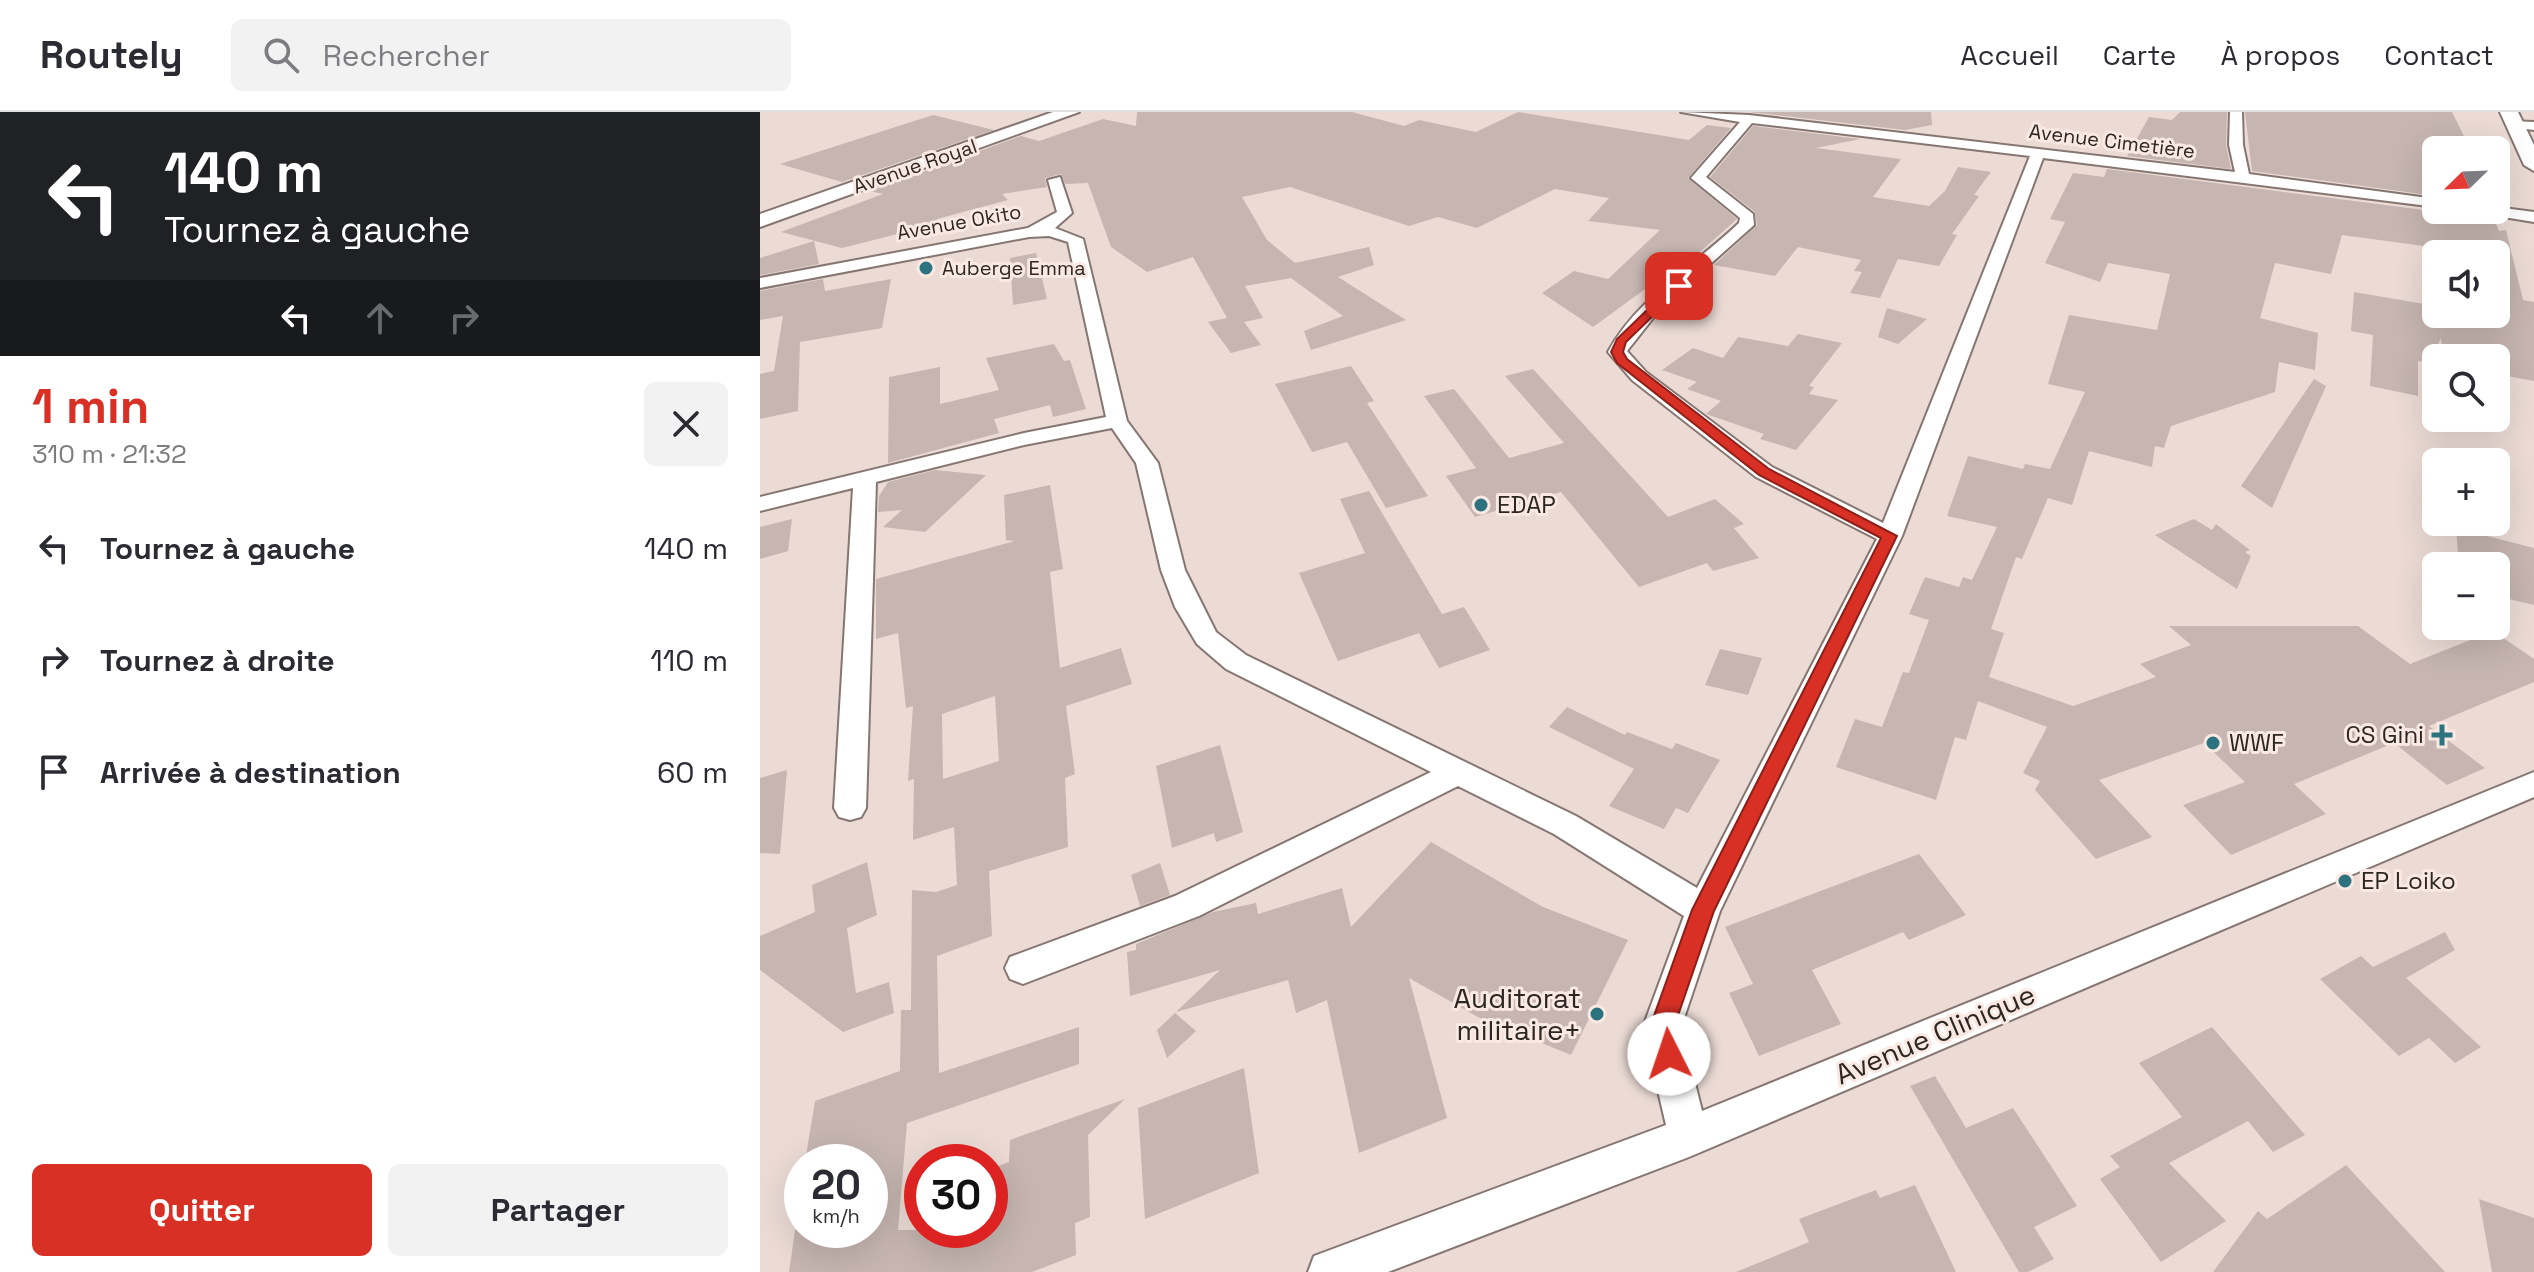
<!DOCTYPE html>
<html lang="fr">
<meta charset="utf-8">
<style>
body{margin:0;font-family:"Space Grotesk",sans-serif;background:#f2f2f3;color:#2b2b33;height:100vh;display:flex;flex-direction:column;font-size:30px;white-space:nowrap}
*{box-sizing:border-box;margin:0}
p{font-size:26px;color:#7c7c81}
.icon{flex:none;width:44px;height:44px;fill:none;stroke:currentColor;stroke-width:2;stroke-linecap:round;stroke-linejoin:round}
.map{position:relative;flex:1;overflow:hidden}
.sheet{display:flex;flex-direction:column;background:#fff;width:760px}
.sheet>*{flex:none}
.hud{background:#202124;color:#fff;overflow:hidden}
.needle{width:52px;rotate:247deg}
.tools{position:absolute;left:1662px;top:24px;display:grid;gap:16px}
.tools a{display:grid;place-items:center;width:88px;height:88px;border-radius:12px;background:#fff;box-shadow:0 8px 32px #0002;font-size:40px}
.speed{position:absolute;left:24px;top:1032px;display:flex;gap:16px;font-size:40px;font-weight:700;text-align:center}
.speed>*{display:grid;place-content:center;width:104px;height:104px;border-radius:50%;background:#fff;box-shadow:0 8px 32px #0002;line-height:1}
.speed small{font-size:20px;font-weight:400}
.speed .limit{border:12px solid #d22;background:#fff;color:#111}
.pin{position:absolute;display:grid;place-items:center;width:68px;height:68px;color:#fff;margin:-34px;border-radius:16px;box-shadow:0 4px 12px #0006}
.me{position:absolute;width:88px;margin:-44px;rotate:356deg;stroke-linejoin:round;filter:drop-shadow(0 0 6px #0008)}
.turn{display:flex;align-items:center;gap:28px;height:168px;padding:0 32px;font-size:36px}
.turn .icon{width:104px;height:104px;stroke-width:2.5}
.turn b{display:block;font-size:56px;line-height:68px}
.lanes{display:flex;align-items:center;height:76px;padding:0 32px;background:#0003;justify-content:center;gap:40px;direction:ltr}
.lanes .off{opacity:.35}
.round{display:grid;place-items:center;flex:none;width:84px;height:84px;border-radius:12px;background:#f2f2f3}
.overview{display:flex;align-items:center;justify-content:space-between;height:136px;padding:0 32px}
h1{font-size:48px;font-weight:700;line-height:60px;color:#d93025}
.primary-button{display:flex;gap:16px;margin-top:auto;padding:16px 32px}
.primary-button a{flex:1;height:92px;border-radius:12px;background:#d93025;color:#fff;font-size:32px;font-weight:700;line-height:92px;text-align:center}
.primary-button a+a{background:#f2f2f3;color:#2b2b33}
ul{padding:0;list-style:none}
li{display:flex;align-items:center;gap:24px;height:112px;padding:0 32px}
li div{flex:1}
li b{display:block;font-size:30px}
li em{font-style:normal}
header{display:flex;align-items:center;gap:48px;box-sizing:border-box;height:112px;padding:0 40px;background:#fff;border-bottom:2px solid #e1e1e2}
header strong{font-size:38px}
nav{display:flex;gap:44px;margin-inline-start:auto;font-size:28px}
.search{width:560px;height:72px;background:#f2f2f3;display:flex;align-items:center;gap:20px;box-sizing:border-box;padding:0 28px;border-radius:12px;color:#7c7c81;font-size:30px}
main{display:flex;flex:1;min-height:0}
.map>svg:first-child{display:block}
.building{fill:#c6b5b0;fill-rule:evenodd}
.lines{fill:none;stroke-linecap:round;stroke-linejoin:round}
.street-casing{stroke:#867671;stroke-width:4}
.secondary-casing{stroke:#867671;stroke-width:4}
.street{fill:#fff;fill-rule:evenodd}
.secondary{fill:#fff;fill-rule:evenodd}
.route{fill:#d93025;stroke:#8d1f18;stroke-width:2}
.poi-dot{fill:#2c727f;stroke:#fae8e2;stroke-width:3}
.labels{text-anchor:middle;stroke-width:6;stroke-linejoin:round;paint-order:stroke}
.far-street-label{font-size:20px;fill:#2d2724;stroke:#fae8e2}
.far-poi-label{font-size:20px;fill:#2d2724;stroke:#fae8e2;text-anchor:start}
.poi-label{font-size:24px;fill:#2d2724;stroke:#fae8e2;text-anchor:start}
.near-poi-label{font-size:28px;fill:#2d2724;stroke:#fae8e2;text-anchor:end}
.near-street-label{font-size:28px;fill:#2d2724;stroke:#fae8e2}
</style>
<header>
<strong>Routely</strong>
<div class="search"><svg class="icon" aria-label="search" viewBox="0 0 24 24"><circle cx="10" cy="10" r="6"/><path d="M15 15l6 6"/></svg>Rechercher</div>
<nav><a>Accueil</a><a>Carte</a><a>À propos</a><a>Contact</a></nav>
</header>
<main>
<section class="sheet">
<div class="hud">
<div class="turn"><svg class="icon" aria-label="left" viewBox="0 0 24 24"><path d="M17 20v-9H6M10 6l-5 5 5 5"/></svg><div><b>140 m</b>Tournez à gauche</div></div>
<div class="lanes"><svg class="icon" aria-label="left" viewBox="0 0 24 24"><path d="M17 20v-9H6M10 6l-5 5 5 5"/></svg><svg class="icon off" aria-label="ahead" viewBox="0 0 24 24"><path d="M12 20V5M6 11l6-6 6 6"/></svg><svg class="icon off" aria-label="right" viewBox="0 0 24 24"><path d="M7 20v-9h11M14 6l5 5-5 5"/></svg></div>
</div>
<div class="overview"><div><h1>1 min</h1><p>310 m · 21:32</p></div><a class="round"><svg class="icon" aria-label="close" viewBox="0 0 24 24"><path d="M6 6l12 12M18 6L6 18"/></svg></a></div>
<ul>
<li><svg class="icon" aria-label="left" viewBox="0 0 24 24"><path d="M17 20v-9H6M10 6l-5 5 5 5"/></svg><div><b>Tournez à gauche</b></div><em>140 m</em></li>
<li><svg class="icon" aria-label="right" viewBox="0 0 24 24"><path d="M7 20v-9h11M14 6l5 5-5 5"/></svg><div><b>Tournez à droite</b></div><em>110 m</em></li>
<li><svg class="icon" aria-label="arrive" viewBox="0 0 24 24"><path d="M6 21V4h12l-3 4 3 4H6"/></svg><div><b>Arrivée à destination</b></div><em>60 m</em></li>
</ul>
<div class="primary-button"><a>Quitter</a><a>Partager</a></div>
</section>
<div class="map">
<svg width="1774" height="1160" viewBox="0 0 1774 1160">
<rect width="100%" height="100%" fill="#ecdbd5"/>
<path class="building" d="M377,0H592L644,14L659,8L716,20L758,0L929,28L947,13L971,16L928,66L977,107L931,148L919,152L897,148L892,172L833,215L782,181L814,159L848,167L900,118L828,109L849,86L795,77L717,116L678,105L649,114L530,75L482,85L507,128L535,151L609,135L614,153L578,165L646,208L551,238L544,219L583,204L531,166L485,174L503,206L484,210L501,233L471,241L448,210L467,206L433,145L387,160L351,135L328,71L305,72L301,62L285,66L287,75L242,82L248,88L177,107V112L82,136L21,120L123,82L110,79L261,24L279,29L343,7L376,14Z
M989,0H1171L1172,13L1145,18Z
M1420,0H1467L1466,33L1471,57L1367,44L1389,5L1412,8Z
M1485,0H1692L1711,38H1665L1676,66V84L1492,59Z
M173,3L234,18L82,70L20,52Z
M993,14L1100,27L1056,36L1141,47L1113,85L1169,94L1185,79L1198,55L1231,60L1214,83L1219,84L1192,122L1197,123L1179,154L1138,147L1120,186L1090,181L1102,160L1094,159L1101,148L1038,135L1015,164L954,153L997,113L995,100L950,65Z
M1347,57L1734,107L1739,119L1746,118L1763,188L1774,190V269L1736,262V246L1682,239L1681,226L1676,237H1672L1674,252L1658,249V284L1610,274L1613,223L1591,219L1594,180L1676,194V202H1736V142H1672L1671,135L1582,123L1571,162L1515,151L1500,206L1558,221L1555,258L1519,250L1515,280L1411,314L1404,336L1395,334L1392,355L1329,339L1312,393L1288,386L1262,447L1256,445L1231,517L1244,521L1229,565L1313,594L1396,565L1380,552L1431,533L1409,514H1598L1650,552L1733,519L1774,547V570L1669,614L1725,656L1687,673L1634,631L1534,672L1566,702L1471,743L1423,693L1485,670L1444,631L1339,668L1392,725L1336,747L1275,678L1280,669L1263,661L1287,615L1218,589L1206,628L1195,625L1176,688L1076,655L1095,607L1122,615L1143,560L1149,561L1169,508L1149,502L1165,465L1199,475L1203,465L1212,468L1237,415L1187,404L1208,344L1263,357L1265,352L1290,357L1325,280L1288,272L1309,203L1397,218L1410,162L1348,151L1340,170L1285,151L1305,110L1290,107L1313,61L1344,65Z
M54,129L59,152L0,163V146Z
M276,141L287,187L253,193L250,146Z
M63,167L65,179L131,167L122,216L40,230L38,299L0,307V262L14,259L23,204L0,208V179Z
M1127,196L1167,207L1138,232L1118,225Z
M1038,222L1082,231L1049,274L1054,275L1049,282L1078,288L1036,338L1000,327L1004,322L949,303L946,302L961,289L927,277L937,270L902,258L933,236L963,246L978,225L1028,234Z
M294,232L304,249L310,248L326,297L293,305L290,293L234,307L239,321L128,351L129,265L180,255V292L239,278L226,246Z
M591,254L614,289L607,291L668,384L626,396L587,330L552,340L515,272Z
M773,257L908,405L955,387L984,412L974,416L999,446L953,459L947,451L879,475L801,380L715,405L686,364L716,356L664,284L694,277L749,346L804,331L745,264Z
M1554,267L1566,274L1512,396L1481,374Z
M175,358L226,363L165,420L123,415L142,398L118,400L119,384L128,370Z
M290,373L303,457L290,460L300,556L361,536L372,572L306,594L315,662L305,666L308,735L229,759L232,824L177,844L179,961L319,915V952L147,1011L138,1118H230V1057L249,1050L250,1028L365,987L328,1023L330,1105L315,1111L316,1143L272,1160H29L35,1118H110V1050H45L55,989L140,959L141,898H151L152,778L176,780L197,773L194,715L153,728L154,667L148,669L153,594L146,596L138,521L116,527V467L255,429L246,428L244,383ZM235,584L239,649L183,667L182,602Z
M609,379L682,502L704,495L730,538L679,556L659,521L578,549L539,461L605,441L580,387Z
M32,407L28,439L0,447V415Z
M1434,407L1452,418L1456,412L1490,438L1485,440L1491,444L1477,477L1395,423Z
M1696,416L1774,436V493L1736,484V452L1698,442Z
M960,537L1002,546L988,583L945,573Z
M807,595L865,623L867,620L912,637L916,631L960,648L928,701L916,696L904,717L849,694L874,657L789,615Z
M460,633L483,720L456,730L454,721L412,736L396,654Z
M27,658L20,742L0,741V666Z
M671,730L783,795L868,828L811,943L718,905L649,866L687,1006L599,1041L567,888L536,901L528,868L416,900L460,858L370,884L367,840L376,838V832L453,800L496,791L498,802L582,776L591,815Z
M1159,742L1206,803L1149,828L1143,820L1052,858L1081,912L999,944L969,881L993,872L965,815Z
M107,750L117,803L87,816L96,881L129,870L134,901L83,920L0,858V824L55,800L52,773Z
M400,751L410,783L380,794L371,763Z
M1685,820L1695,838L1646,866L1721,935L1695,951L1669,926L1639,944L1560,867L1601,844L1613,855Z
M415,901L436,919L407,946L397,918Z
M1452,915L1545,1023L1513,1040L1488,1009L1409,1051L1466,1109L1401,1150L1340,1067L1360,1055L1350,1044L1422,1005L1379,951Z
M484,956L499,1061L385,1107L378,996Z
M1175,964L1206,1016L1253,996L1317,1094L1274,1115L1294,1147L1268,1160H1259L1150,974Z
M1586,1053L1685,1160H1453L1498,1099L1507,1107Z
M1155,1073L1196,1160H976L1049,1130L1039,1107L1116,1078L1120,1086Z
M1719,1087L1774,1106V1160H1732Z"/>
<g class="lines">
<defs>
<path id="street" d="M921,0L989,3L1475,60L1469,33L1470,0H1482L1483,33L1489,62L1676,87V95L1283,46L1142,424L960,799L921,915L942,999L1774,660V685L929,1045L628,1160H548L554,1144L570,1138L906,1013L883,915L924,804L794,722L698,674L439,804L263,872L250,867L245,856L250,845L415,784L671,660L466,557L437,532L415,495L401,458L376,351L352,316L264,333L116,370L106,696L101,705L90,708L79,705L74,696L93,376L0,399V385L264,321L346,305L308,130L289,124L269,125L0,176V166L268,116L297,100L288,68L300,65L312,101L295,116L323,127L367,309L398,351L425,458L456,520L486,543L816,704L937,776L1117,427L996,365L872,268L848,240C877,186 935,153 979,111L980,106L931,66L980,10ZM992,11L1270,44L1123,411L1012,355L886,260L867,239L901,196L994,113L993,102L946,65Z
M1750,9L1774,10V18L1750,15Z
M1736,95L1774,100V110L1725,102L1718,98H1736Z"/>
<path id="secondary" d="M293,0H319L0,115V102Z
M1740,0H1758L1774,33V59L1764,53Z"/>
</defs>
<use href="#street" class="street-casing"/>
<use href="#secondary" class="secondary-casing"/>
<use href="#street" class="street"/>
<use href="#secondary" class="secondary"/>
</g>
<path class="route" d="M915,171L924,174L866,230L863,240L867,247L1009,357L1137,424L954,799L914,915L921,942L918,951L909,954L900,951L890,915L932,798L1121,426L999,363L857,251L851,240L857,227Z"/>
<g class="poi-dot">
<circle cx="166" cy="156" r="8"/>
<circle cx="721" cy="393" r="8"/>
<path d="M1678 611h8v8h8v8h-8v8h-8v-8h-8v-8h8z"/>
<circle cx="1453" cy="631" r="8"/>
<circle cx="1585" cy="769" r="8"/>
<circle cx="837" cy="902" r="8"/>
</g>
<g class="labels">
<g class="far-street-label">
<text transform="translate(1352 29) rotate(7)" y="7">Avenue Cimetière</text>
<text transform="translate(155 54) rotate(-19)" y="7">Avenue Royal</text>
<text transform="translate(199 110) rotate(-10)" y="7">Avenue Okito</text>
</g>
<g class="far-poi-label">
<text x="182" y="163">Auberge Emma</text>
</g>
<g class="poi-label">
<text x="737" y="401">EDAP</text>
<text x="1664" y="631" text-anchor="end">CS Gini</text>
<text x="1469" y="639">WWF</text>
<text x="1601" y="777">EP Loiko</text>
</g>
<g class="near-poi-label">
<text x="821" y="896">Auditorat<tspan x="821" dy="32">militaire+</tspan></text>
</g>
<g class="near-street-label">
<text transform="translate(1175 922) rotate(-23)" y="10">Avenue Clinique</text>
</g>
</g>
</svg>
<div class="tools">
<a><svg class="needle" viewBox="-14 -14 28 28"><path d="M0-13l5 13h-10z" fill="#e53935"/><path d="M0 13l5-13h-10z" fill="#7c7c81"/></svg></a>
<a><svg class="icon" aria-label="sound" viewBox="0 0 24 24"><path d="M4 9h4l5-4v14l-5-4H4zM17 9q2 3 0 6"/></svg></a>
<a><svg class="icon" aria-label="search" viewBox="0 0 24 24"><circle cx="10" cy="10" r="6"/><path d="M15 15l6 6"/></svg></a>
<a>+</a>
<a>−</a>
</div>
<div class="speed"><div>20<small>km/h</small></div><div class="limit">30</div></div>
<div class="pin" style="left:919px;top:174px;background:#d93025"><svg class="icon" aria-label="arrive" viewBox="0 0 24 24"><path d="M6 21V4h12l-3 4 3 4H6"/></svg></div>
<svg class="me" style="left:909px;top:942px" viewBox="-20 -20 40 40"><circle r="19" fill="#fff"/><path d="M0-13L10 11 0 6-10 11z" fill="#d93025"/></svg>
</div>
</main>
